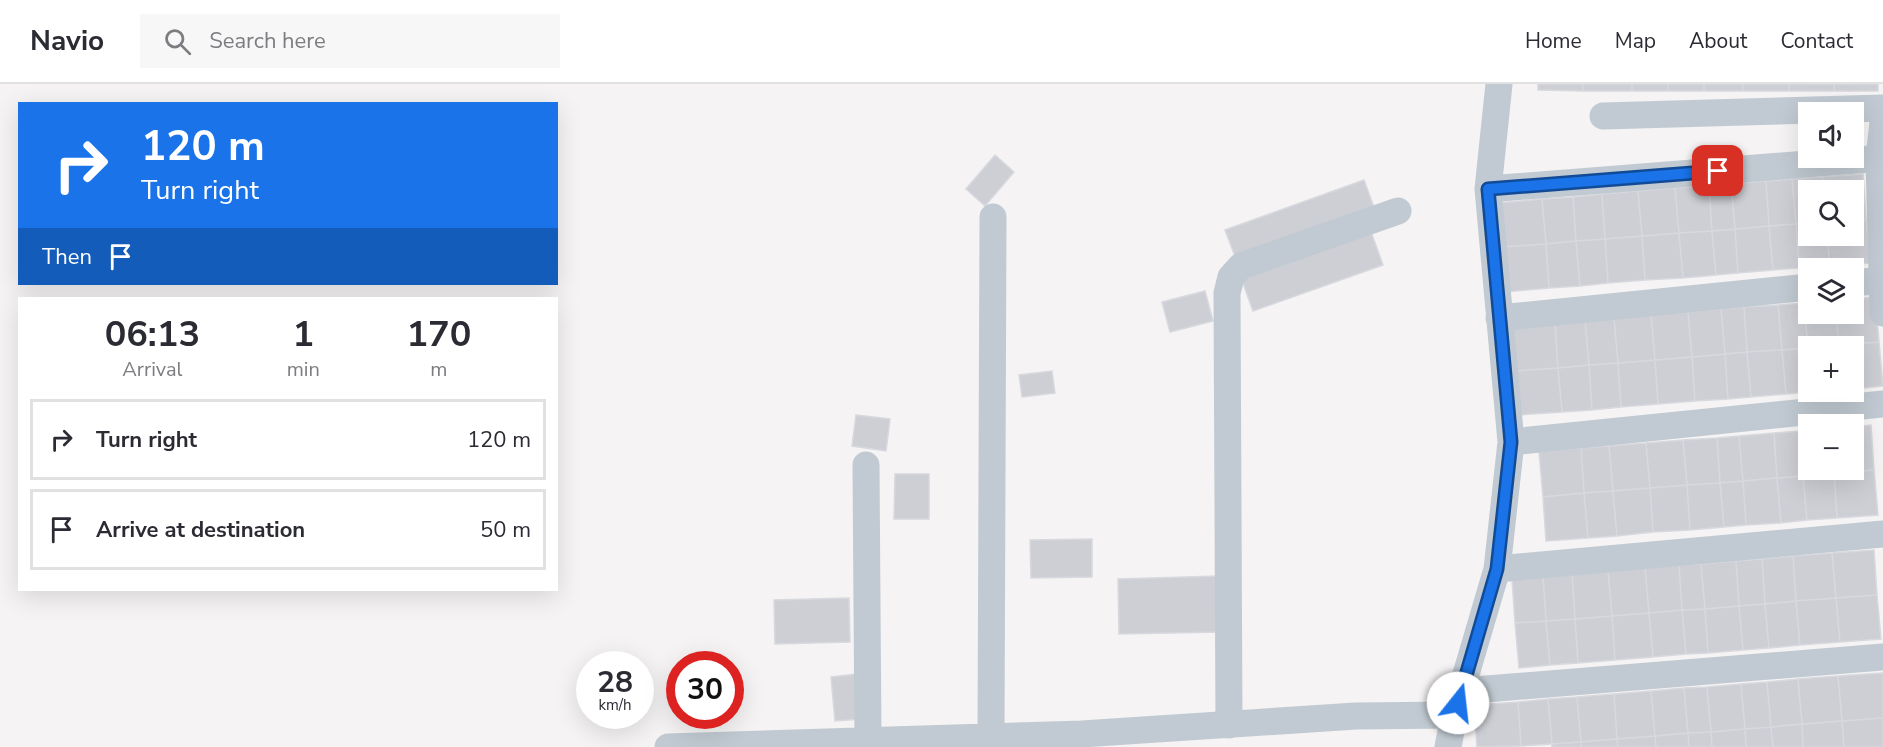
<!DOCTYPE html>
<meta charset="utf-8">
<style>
body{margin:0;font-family:"Nunito Sans",sans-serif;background:#f7f7f7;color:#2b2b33;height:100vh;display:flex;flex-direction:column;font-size:22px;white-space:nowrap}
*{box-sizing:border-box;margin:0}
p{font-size:20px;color:#7c7c81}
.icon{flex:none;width:33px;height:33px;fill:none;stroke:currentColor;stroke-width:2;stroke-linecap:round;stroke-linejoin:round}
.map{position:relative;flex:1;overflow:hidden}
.side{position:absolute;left:18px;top:213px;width:540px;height:294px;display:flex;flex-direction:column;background:#fff;border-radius:0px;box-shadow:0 6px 24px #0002}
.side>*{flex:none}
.top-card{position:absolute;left:18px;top:18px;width:540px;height:183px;border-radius:0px;box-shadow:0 6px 24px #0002;background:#1a73e8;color:#fff;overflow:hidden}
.buttons{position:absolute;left:1798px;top:18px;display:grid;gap:12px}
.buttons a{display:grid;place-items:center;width:66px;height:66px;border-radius:0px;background:#fff;box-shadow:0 6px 24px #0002;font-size:30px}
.speed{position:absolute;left:576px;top:567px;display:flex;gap:12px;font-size:30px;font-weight:700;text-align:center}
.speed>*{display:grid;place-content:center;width:78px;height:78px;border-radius:50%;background:#fff;box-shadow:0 6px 24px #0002;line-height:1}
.speed small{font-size:15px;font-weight:400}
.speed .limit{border:9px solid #d22;background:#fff;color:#111}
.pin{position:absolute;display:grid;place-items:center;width:51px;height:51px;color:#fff;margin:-26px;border-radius:12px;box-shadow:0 3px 9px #0006}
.me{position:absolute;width:66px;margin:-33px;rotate:16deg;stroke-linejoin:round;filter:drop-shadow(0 0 4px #0008)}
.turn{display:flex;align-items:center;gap:21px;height:126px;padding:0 24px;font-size:27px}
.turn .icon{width:78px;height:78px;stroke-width:2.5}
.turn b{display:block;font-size:42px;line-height:51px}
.then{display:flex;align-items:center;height:57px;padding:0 24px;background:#0003;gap:12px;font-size:22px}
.eta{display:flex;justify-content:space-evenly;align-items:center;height:102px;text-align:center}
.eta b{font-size:36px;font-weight:700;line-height:42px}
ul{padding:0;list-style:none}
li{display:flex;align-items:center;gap:18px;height:81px;margin:0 12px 9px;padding:0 12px;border:3px solid #e1e1e2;border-radius:0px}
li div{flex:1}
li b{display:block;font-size:22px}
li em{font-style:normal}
header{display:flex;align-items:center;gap:36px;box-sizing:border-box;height:84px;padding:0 30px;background:#fff;border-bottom:2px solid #e1e1e2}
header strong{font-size:28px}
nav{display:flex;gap:33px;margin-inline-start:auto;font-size:21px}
.search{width:420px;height:54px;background:#f7f7f7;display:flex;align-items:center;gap:15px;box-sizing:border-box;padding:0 21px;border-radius:0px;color:#7c7c81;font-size:22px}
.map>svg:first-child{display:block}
.building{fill:#cdcfd5;stroke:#d7d9de;stroke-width:1.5}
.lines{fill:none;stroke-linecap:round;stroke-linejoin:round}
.minor{stroke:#c1cad2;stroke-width:27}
.route-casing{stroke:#114b97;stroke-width:15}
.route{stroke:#1a73e8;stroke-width:10}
</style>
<header>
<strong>Navio</strong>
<div class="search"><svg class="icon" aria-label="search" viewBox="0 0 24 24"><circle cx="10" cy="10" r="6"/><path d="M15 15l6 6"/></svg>Search here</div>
<nav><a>Home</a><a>Map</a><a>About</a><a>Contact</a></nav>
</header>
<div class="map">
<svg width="1883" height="663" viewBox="0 0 1883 663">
<rect width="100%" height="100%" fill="#f5f3f3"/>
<path class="building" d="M1538,0H1583V7L1538,6Z
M1583,0H1632V7H1583Z
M1632,0H1668V7H1632Z
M1668,0H1704V7H1668Z
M1704,0H1743V7H1704Z
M1743,0H1789V7H1743Z
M1789,0H1834V7H1789Z
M1834,0H1878V7H1834Z
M995,71L1014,88L985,122L966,105Z
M1863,90L1866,135L1854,136V106H1824L1823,93Z
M1823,93L1824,106H1809V139L1796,140L1792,95Z
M1792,95L1796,140L1769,142L1766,97Z
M1364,96L1375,126L1236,175L1225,146Z
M1766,97L1769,142L1735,145L1731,100Z
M1731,100L1735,145L1712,147L1709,102Z
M1709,102L1712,147L1679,149L1675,104Z
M1675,104L1679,149L1642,152L1638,107Z
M1638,107L1642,152L1605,155L1602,110Z
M1602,110L1605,155L1576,157L1573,113Z
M1573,113L1576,157L1546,160L1542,115Z
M1542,115L1546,160L1502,163L1498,119Z
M1866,135L1870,179L1830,182L1827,152H1854V136Z
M1809,139V152H1827L1830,182L1799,184L1796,140Z
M1796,140L1799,184L1773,186L1769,142Z
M1769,142L1773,186L1738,189L1735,145Z
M1370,145L1383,181L1253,227L1240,191Z
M1735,145L1738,189L1716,191L1712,147Z
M1712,147L1716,191L1683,194L1679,149Z
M1679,149L1683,194L1645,196L1642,152Z
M1642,152L1645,196L1608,199L1605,155Z
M1605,155L1608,199L1580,202L1576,157Z
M1576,157L1580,202L1549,204L1546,160Z
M1546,160L1549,204L1505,208L1502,163Z
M1205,207L1213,237L1170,248L1162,218Z
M1875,213L1879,258L1839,261L1836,230H1854V215Z
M1809,218V230H1836L1839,261L1808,264L1804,219Z
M1804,219L1808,264L1782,266L1778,221Z
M1778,221L1782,266L1747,268L1744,223Z
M1744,223L1747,268L1725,270L1721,225Z
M1721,225L1725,270L1692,273L1688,228Z
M1688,228L1692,273L1655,276L1651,231Z
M1651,231L1655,276L1618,279L1614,234Z
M1614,234L1618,279L1589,281L1585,236Z
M1585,236L1589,281L1558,284L1555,238Z
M1555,238L1558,284L1514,287L1510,242Z
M1879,258L1883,302L1854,305V262L1839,261Z
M1808,264L1809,308H1812L1786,310L1782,266Z
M1782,266L1786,310L1751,313L1747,268Z
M1747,268L1751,313L1728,315L1725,270Z
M1725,270L1728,315L1695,317L1692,273Z
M1692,273L1695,317L1658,320L1655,276Z
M1655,276L1658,320L1621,323L1618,279Z
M1618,279L1621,323L1592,326L1589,281Z
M1589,281L1592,326L1562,328L1558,284Z
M1558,284L1562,328L1518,331L1514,287Z
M1052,287L1055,309L1022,313L1019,291Z
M856,331L890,335L886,367L852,362Z
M1871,341L1874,386L1834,389V386H1854V343Z
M1809,346V386H1834V389L1803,392L1800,347Z
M1800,347L1803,392L1777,394L1774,349Z
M1774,349L1777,394L1743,397L1739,352Z
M1739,352L1743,397L1720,399L1717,354Z
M1717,354L1720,399L1687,401L1683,356Z
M1683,356L1687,401L1650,404L1646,359Z
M1646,359L1650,404L1613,407L1609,362Z
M1609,362L1613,407L1584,409L1581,364Z
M1581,364L1584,409L1543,413L1539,368Z
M1874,386L1878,431L1837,434L1834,389Z
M1834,389L1837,434L1807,436L1803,392Z
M895,390H929V435H894Z
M1803,392L1807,436L1781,439L1777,394Z
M1777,394L1781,439L1746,441L1743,397Z
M1743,397L1746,441L1724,443L1720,399Z
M1720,399L1724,443L1690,446L1687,401Z
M1687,401L1690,446L1653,448L1650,404Z
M1650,404L1653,448L1617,452L1613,407Z
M1613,407L1617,452L1588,454L1584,409Z
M1584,409L1588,454L1546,457L1543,413Z
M1092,455V493L1031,494L1030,456Z
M1874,466L1877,511L1836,514L1832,469Z
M1832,469L1836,514L1796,517L1793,472Z
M1793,472L1796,517L1765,520L1762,475Z
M1762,475L1765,520L1739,522L1736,477Z
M1736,477L1739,522L1705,525L1701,480Z
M1701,480L1705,525L1682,526L1679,481Z
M1679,481L1682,526L1649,529L1645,484Z
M1645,484L1649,529L1612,532L1608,487Z
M1608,487L1612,532L1575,535L1572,490Z
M1572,490L1575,535L1546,537L1543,492Z
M1219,492L1221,548L1119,550L1118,495Z
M1543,492L1546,537L1515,539L1512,495Z
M1877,511L1881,555L1840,558L1836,514Z
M849,514L850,558L775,560L774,516Z
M1836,514L1840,558L1800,561L1796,517Z
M1796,517L1800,561L1769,564L1765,520Z
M1765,520L1769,564L1743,566L1739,522Z
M1739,522L1743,566L1708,569L1705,525Z
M1705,525L1708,569L1686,570L1682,526Z
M1682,526L1686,570L1653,573L1649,529Z
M1649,529L1653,573L1615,576L1612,532Z
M1612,532L1615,576L1578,579L1575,535Z
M1575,535L1578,579L1550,581L1546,537Z
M1546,537L1550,581L1519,584L1515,539Z
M1883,589V634L1842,637L1838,592Z
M857,590L861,635L835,637L831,593Z
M1838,592L1842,637L1802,640L1798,595Z
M1798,595L1802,640L1771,643L1767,598Z
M1767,598L1771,643L1745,645L1741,600Z
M1741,600L1745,645L1711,648L1707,603Z
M1707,603L1711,648L1688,649L1684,604Z
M1684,604L1688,649L1655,652L1651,607Z
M1651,607L1655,652L1617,655L1614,610Z
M1614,610L1617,655L1581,658L1577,613Z
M1577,613L1581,658L1552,660L1548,615Z
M1548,615L1552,660L1521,662L1518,618Z
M1518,618L1521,662L1477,663L1474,621Z
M1883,634V663H1844L1842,637Z
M1842,637L1844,663H1803L1802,640Z
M1802,640L1803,663H1773L1771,643Z
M1771,643L1773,663H1746L1745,645Z
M1745,645L1746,663H1712L1711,648Z
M1711,648L1712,663H1689L1688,649Z
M1688,649L1689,663H1656L1655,652Z
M1655,652L1656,663H1618L1617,655Z
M1617,655L1618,663H1581V658Z
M1581,658V663H1552V660Z"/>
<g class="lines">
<path class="minor" d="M1603,32L1883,24
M1883,38L1879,74L1883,229
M1488,105L1883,74
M1854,199L1883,196
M1499,234L1809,203
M1511,358L1883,320
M866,381L868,657
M1497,485L1883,450
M1461,607L1883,573
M1229,641L1227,209L1231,193L1241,182L1398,127
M991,652L993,133
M668,663L1082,650L1356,632L1454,631
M1448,663L1454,631L1497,485L1511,358L1488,105L1499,0"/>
</g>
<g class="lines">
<defs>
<path id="route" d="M1458,619L1497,485L1511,358L1488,105L1718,87"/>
</defs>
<use href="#route" class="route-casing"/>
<use href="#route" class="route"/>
</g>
</svg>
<div class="buttons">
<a><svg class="icon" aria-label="sound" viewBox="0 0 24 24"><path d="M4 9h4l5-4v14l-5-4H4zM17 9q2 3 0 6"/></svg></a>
<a><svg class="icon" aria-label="search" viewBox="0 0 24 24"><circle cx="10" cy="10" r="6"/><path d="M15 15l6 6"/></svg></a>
<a><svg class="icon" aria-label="layers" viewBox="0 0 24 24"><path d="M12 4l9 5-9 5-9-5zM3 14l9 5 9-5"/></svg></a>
<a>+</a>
<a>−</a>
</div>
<div class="speed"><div>28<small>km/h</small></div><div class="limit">30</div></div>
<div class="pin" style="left:1718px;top:87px;background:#d93025"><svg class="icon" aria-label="arrive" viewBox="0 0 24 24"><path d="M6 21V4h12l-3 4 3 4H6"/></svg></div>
<svg class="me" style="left:1458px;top:619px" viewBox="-20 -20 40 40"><circle r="19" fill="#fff"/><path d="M0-13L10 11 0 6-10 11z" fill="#1a73e8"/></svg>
<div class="top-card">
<div class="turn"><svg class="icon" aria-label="right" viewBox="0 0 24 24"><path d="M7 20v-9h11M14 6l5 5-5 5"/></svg><div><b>120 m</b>Turn right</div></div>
<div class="then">Then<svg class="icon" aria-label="arrive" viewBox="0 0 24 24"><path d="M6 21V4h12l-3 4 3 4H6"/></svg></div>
</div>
<section class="side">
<div class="eta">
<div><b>06:13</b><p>Arrival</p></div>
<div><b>1</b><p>min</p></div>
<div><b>170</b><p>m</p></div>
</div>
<ul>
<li><svg class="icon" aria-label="right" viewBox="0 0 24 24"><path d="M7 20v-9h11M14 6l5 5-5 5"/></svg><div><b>Turn right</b></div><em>120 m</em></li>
<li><svg class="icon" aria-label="arrive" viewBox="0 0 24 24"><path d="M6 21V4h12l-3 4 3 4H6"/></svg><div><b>Arrive at destination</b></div><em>50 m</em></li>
</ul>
</section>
</div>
